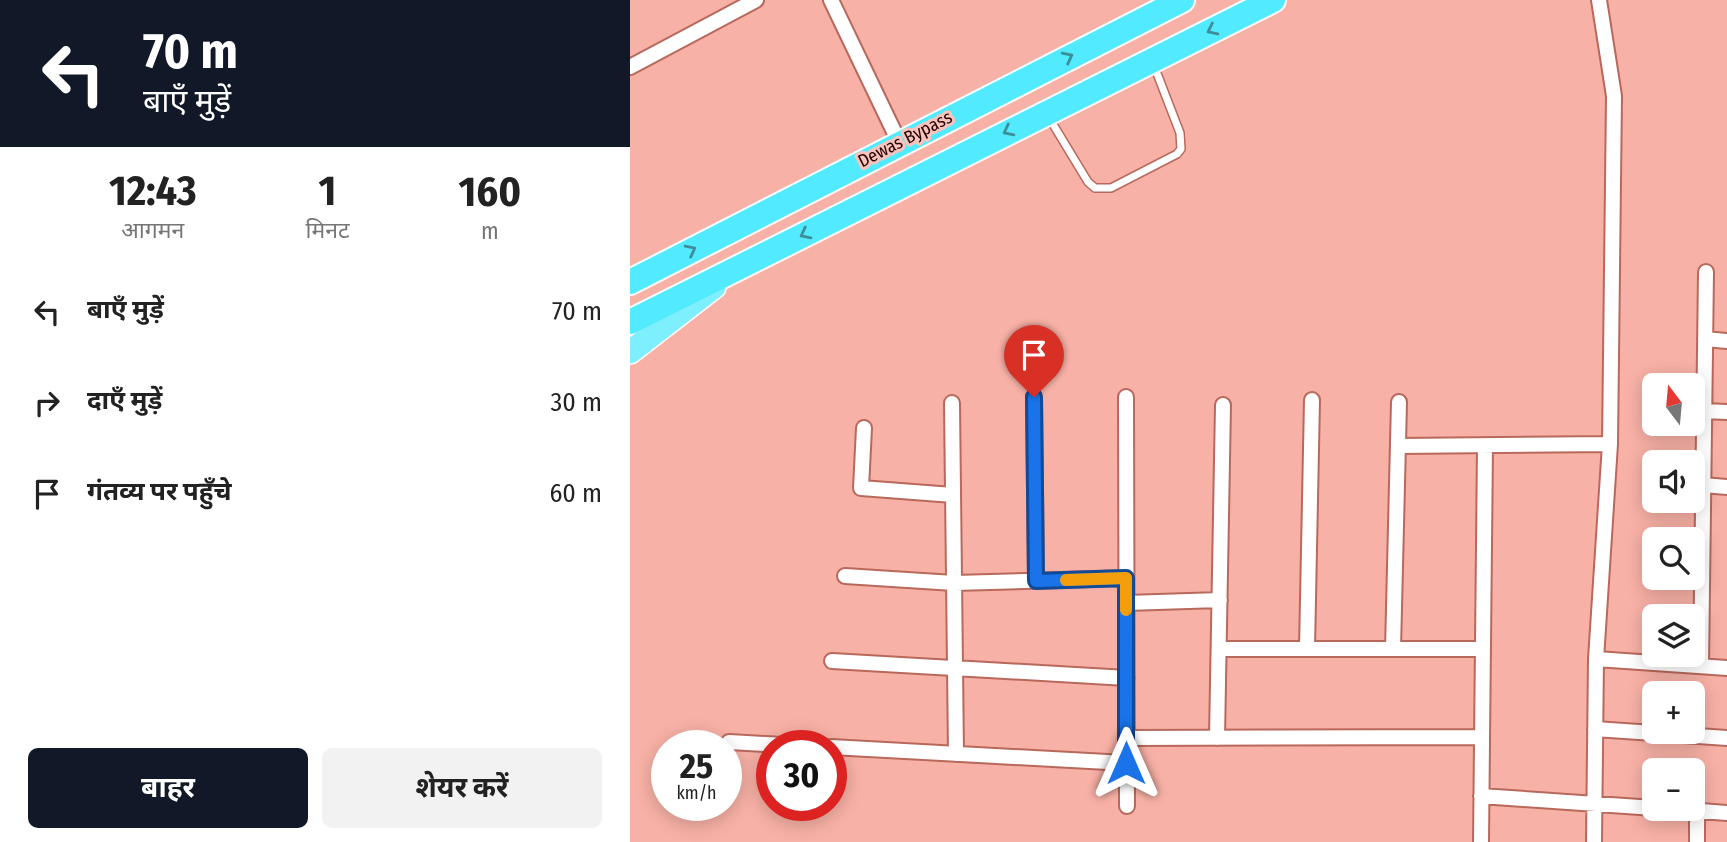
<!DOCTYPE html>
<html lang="hi">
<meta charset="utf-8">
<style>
body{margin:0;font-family:"Fira Sans Condensed","Noto Sans Devanagari",sans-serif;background:#f2f2f2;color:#222;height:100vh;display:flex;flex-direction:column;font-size:26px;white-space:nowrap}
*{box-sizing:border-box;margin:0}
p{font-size:23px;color:#767676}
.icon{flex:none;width:38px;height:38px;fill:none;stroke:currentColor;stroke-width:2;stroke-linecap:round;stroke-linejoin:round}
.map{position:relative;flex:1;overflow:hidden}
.sheet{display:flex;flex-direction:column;background:#fff;width:630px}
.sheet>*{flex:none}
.top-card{background:#111827;color:#fff;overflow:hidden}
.needle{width:46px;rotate:344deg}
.controls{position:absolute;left:1012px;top:373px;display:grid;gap:14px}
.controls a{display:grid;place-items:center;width:63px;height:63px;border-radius:10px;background:#fff;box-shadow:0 4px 18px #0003;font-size:35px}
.speed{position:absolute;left:21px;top:730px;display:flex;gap:14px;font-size:35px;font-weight:700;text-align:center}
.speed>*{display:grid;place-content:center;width:91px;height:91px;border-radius:50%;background:#fff;box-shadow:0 4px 18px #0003;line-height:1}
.speed small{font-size:18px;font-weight:400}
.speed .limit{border:10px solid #d22;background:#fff;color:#111}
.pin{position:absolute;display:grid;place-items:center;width:60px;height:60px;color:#fff;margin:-72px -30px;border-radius:50% 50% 50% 0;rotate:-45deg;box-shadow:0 0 7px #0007}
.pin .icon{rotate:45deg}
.me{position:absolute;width:77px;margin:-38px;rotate:0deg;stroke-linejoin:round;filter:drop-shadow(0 0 5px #0008)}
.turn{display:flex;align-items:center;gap:24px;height:147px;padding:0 28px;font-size:32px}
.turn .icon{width:91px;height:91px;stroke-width:2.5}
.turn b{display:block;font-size:49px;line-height:60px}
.eta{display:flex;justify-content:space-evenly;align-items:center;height:119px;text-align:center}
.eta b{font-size:42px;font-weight:700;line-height:49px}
.action{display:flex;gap:14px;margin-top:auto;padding:14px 28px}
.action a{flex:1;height:80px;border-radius:10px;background:#111827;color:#fff;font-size:28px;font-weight:700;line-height:80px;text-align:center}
.action a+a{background:#f2f2f2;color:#222}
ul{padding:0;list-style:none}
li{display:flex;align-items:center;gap:21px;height:91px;padding:0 28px}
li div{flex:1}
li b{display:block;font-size:26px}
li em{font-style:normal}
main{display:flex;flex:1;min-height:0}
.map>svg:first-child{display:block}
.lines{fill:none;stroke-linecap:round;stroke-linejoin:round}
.service-casing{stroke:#b9685c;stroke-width:10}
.minor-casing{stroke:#b9685c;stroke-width:18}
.primary-casing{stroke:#fff;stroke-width:26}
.trunk-casing{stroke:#fff;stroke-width:28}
.service{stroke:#fff;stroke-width:7}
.minor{stroke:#fff;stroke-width:14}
.primary{stroke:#7deffe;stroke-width:23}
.trunk{stroke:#52eafe;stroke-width:24}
.oneway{stroke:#3e8e9a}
.route-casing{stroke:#114b97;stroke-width:18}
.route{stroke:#1a73e8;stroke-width:12}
.slow{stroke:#f59e0b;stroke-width:12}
.labels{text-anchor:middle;stroke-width:6;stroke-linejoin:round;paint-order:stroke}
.street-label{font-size:18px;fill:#210403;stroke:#fac3bb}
</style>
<main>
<section class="sheet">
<div class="top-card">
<div class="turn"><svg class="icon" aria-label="left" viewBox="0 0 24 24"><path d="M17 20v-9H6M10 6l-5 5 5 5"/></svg><div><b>70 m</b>बाएँ मुड़ें</div></div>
</div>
<div class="eta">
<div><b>12:43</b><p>आगमन</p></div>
<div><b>1</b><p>मिनट</p></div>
<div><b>160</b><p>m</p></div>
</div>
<ul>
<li><svg class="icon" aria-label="left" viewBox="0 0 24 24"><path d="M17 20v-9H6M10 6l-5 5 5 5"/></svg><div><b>बाएँ मुड़ें</b></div><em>70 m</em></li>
<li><svg class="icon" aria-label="right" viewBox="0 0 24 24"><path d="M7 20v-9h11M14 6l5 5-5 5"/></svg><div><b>दाएँ मुड़ें</b></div><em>30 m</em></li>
<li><svg class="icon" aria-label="arrive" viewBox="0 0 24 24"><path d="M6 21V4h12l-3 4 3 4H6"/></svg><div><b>गंतव्य पर पहुँचे</b></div><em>60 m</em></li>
</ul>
<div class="action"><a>बाहर</a><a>शेयर करें</a></div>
</section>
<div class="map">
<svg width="1097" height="842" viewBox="0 0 1097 842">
<rect width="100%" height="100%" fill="#f8b1a6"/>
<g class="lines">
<defs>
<path id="service" d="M418,116L458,182L465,188H481L547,154L551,149L550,133L523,63"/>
<path id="minor" d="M201,0L269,142
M0,67L126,0
M1075,339L1097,341
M404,397L406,581
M496,397L497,806
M322,403L326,754
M1074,411L1097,412
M234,428L231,488L323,495
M768,446L980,444
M1073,485L1097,487
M215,576L324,583L496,578
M496,603L590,600
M589,649H853
M677,649L682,400
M763,649L769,402
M966,659L1097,668
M202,661L497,678
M1071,666L1076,272
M965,729L1097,738
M497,738L852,737
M587,738L593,405
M99,742L171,746
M201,747L496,763
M851,796L1024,808
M1033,808L1097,813
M1067,811V842
M851,842L855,446
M964,842L966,659L980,444L984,96L969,0"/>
<path id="primary" d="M0,352L84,287"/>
<path id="trunk" d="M0,282L552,0
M0,322L643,0"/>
</defs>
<use href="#service" class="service-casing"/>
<use href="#minor" class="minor-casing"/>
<use href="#primary" class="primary-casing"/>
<use href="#trunk" class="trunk-casing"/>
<use href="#service" class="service"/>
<use href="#minor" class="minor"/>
<use href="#primary" class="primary"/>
<use href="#trunk" class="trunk"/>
</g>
<defs><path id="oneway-chevron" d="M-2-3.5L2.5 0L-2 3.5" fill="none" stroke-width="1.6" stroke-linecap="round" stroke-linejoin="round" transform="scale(1.75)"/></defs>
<g class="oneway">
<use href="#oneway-chevron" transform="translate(582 30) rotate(154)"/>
<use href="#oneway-chevron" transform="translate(438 57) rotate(-27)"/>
<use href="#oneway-chevron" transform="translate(378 131) rotate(153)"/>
<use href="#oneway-chevron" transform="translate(175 234) rotate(153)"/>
<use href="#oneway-chevron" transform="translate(61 250) rotate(-27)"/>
</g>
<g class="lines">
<defs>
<path id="route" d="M404,397L406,581L496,578V763"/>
</defs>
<use href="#route" class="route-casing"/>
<use href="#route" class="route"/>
<path class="slow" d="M436,580L496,578V610"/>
</g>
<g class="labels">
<g class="street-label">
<text transform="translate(275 139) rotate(-27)" y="6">Dewas Bypass</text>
</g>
</g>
</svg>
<div class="controls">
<a><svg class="needle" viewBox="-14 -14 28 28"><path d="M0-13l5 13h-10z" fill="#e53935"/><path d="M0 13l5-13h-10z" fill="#767676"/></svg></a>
<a><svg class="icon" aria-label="sound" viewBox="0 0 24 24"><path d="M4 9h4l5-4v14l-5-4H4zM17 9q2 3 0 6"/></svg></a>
<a><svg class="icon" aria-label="search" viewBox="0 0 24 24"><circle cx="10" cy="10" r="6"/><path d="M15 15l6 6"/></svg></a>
<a><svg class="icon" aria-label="layers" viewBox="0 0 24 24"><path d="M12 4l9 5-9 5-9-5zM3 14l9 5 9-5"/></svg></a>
<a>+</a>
<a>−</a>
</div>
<div class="speed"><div>25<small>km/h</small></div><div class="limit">30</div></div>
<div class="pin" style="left:404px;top:397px;background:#d93025"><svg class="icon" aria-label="arrive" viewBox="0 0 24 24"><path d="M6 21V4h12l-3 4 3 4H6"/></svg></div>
<svg class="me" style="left:496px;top:763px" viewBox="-20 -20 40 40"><path d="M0-17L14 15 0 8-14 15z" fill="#1a73e8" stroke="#fff" stroke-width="4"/></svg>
</div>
</main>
